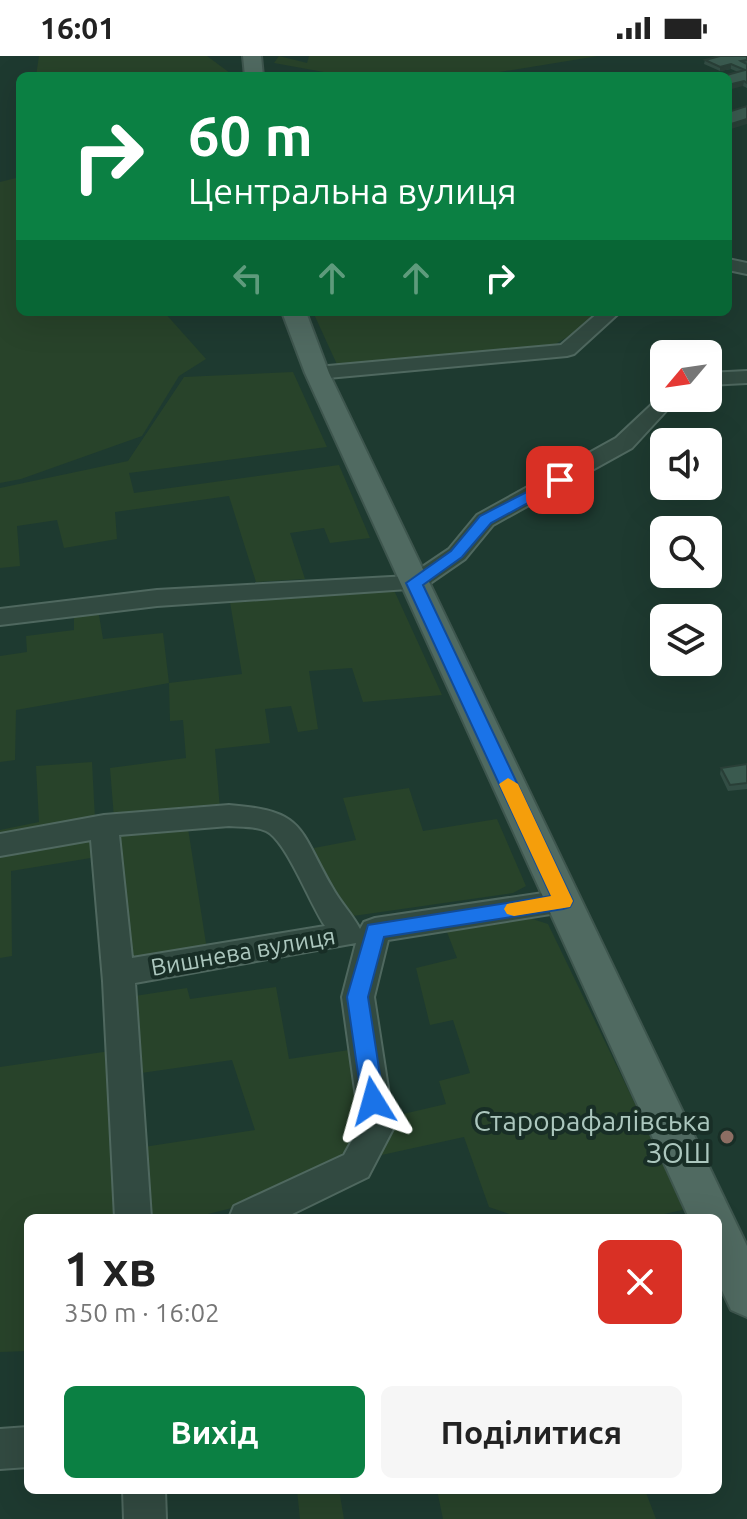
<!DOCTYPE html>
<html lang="uk">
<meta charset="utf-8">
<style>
body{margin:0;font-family:Ubuntu,sans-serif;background:#f6f6f6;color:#222;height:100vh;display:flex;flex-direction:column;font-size:30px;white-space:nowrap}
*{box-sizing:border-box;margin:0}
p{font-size:26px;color:#767676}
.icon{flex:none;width:44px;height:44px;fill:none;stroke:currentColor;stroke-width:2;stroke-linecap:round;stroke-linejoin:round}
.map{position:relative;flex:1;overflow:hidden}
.details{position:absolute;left:24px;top:1158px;width:698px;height:280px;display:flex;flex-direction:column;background:#fff;border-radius:12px;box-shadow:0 8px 32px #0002}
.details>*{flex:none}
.top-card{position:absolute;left:16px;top:16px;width:716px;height:244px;border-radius:12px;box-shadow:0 8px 32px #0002;background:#0b8043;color:#fff;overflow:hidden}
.needle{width:52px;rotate:241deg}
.tools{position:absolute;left:650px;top:284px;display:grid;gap:16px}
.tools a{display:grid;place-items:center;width:72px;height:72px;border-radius:12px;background:#fff;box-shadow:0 8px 32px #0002;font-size:40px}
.pin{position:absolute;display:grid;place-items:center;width:68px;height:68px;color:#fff;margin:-34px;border-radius:16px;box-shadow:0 4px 12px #0006}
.me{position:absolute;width:88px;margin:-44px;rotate:352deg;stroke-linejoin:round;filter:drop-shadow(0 0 6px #0008)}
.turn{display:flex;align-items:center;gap:28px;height:168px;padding:0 40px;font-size:36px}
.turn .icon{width:104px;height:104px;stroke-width:2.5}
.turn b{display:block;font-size:56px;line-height:68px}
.lanes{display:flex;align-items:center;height:76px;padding:0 40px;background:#0003;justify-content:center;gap:40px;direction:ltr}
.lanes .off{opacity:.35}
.round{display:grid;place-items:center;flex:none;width:84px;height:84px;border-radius:12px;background:#f6f6f6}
.headline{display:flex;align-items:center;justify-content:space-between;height:136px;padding:0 40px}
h1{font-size:48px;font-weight:700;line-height:60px}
.action{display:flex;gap:16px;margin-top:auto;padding:16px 40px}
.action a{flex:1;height:92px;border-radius:12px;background:#0b8043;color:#fff;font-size:32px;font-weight:700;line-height:92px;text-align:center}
.action a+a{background:#f6f6f6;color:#222}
.status{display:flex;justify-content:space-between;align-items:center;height:56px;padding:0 40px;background:#fff;direction:ltr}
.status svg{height:22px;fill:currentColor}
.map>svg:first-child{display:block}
.green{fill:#28432a}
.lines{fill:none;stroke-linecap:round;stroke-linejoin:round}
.minor-casing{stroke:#4f685f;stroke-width:4}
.major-casing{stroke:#3e564e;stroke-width:4}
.minor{fill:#324a41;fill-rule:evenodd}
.major{fill:#506a61;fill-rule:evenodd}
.wall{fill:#324d44}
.shaded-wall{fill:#293f37}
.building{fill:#3a5a4f;stroke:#293f37;stroke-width:2}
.route{fill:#1a73e8;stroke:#114b97;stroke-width:2}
.slow{fill:#f59e0b}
.education-dot{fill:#8d6e63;stroke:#182e26;stroke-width:3}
.labels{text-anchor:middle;stroke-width:8;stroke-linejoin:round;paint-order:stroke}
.street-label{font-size:24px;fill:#acc7be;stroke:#182e26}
.near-poi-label{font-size:28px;fill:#acc7be;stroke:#182e26;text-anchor:end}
</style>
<div class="status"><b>16:01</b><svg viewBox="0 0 49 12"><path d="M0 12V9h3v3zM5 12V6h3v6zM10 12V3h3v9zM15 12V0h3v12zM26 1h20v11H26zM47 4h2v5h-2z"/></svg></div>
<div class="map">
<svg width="747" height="1463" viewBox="0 0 747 1463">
<rect width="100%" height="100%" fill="#1e3a30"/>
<path class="green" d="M39,0H207L234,20H36Z
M279,0L307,7L309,0H598L475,20H325L329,17L274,7Z
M20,121V256H164L206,303L179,320L142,380L21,423L0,427V126Z
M313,256H603L598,263L535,300L340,315Z
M293,316L327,391L129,417L134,437L339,409L370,482L330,487L324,472L290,477L305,523L256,526L229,440L115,456L117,483L64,492L57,464L17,470L20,510L0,512V432L128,405L184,321Z
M393,532L442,639L363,646L352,612L309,615L318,673L298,676L291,650L265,653L270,687L215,693L220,753L114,762L110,712L186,702L183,664L170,665L169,627L16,654L15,704L0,706V600L27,596L26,580L74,574V556L98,553L103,583L163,577L169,627L242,618L229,540Z
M92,706L97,801L11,815L12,900L0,902V774L39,766L36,710Z
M409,732L423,775L497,763L526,830L513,837L353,860L339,853L314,792L356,784L343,742Z
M187,766L207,894L124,906L115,793L123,775Z
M523,860L548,868L686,1153L647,1162H521L489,1151L464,1081L377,1100L403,1058L446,1048L439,1025L470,1017L453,964L430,969L416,912L457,902L447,876Z
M276,931L289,1003L356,993L367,1077L339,1107L260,1145L192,1162H143L137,1092L255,1074L232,1004L134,1018L128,941L187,932L190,943Z
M117,994L123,1162H28V1295L0,1296V1011Z
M297,1434H339L344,1463H300Z
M437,1434H645L656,1463H443Z"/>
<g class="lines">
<defs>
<path id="minor" d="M728,203L747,207V218L728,214Z
M599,256H620L574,298L567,300L317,323L307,317L317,311L561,289Z
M747,315V327L708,329V317Z
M664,337V342H678L632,392L493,469L465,503L423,532L157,550L0,569V553L157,534L409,520L449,493L477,459L616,382Z
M229,749C306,755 298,772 332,831C340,846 352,858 360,873L364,866L375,862L563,834L574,837L578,845L574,853L563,856L388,884L374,941L394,1071L368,1121L284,1162H229L234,1150L344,1099L360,1070L342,941L356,887L135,927L151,1162H115L103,925L91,784L0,800V778L104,759ZM229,770C241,771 255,770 266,775C286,784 310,848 325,870L132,902L119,779Z
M28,1371V1411L0,1413V1373Z
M123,1434H165L166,1463H124Z"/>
<path id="major" d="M243,0H261L263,20H245Z
M282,256H306L329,317L747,1190V1261L731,1254L718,1226V1162H689L305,317Z"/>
</defs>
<use href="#minor" class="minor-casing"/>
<use href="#major" class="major-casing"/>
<use href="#minor" class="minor"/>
<use href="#major" class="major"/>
</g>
<path class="wall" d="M747,0V32L743,30L738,16L731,13L720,15L704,8L705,4Z
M747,708V733L728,735L720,718L721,712Z"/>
<path class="shaded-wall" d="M731,8V13L720,15V11Z
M744,25L743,30L728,34V29Z
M747,63V68L728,74V69Z"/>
<path class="building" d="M720,0H747V4L741,5L747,8V27L744,25L728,29V20H723L745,14L731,8L720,11L705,4Z
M747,50V63L728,69V56Z
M747,708V727L730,729L721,712Z"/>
<path class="route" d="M560,419L567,424L565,427L491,467L462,501L423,529L573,845L570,851L563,853L384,881L368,941L384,1045L381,1051L373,1054L366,1051L362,1045L347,941L368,869L551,840L406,527L451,495L480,460Z"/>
<path class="slow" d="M508,722L518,728L573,845L570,851L514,860L507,858L504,853L507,848L551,840L499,728Z"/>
<circle class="education-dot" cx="727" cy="1081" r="8"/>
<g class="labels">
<g class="street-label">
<text transform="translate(243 896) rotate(-10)" y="8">Вишнева вулиця</text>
</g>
<g class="near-poi-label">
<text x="711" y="1075">Старорафалівська<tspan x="711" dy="32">ЗОШ</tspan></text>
</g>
</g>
</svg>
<div class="tools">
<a><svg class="needle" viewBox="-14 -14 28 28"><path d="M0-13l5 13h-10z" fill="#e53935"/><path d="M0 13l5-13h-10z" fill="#767676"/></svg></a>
<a><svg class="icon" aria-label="sound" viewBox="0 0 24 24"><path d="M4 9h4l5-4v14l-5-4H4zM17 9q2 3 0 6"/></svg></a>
<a><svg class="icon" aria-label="search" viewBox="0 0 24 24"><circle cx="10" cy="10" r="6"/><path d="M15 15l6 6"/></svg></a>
<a><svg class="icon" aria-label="layers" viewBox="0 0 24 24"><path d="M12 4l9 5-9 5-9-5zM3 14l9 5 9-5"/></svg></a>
</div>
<div class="pin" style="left:560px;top:424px;background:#d93025"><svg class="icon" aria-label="arrive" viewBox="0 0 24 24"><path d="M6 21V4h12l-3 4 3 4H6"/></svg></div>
<svg class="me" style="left:373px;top:1045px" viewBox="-20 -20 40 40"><path d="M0-17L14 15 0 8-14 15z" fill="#1a73e8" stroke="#fff" stroke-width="4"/></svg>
<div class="top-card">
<div class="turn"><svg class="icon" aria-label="right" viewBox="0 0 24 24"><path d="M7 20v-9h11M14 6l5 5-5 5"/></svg><div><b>60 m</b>Центральна вулиця</div></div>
<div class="lanes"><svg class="icon off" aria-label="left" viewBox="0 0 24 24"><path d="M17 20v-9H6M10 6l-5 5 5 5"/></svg><svg class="icon off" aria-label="ahead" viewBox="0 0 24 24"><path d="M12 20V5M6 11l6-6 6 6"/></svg><svg class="icon off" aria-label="ahead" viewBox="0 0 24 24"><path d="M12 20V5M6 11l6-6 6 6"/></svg><svg class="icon" aria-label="right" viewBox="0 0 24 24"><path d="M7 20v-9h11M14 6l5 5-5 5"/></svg></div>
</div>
<section class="details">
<div class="headline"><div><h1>1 хв</h1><p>350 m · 16:02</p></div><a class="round" style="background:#d93025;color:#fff"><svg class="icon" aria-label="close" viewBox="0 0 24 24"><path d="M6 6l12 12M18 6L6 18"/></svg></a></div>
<div class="action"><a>Вихід</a><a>Поділитися</a></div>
</section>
</div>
